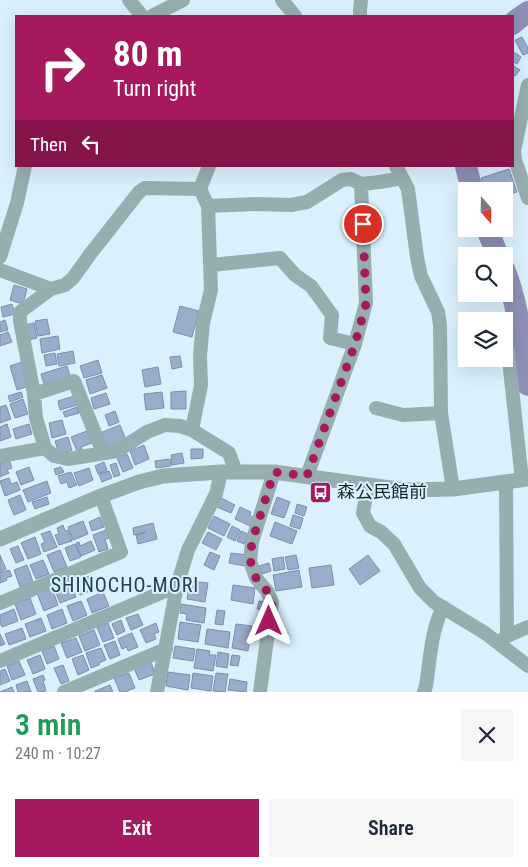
<!DOCTYPE html>
<meta charset="utf-8">
<style>
body{margin:0;font-family:"Roboto Condensed","Noto Sans JP",sans-serif;background:#f6f6f7;color:#1f2937;height:100vh;display:flex;flex-direction:column;font-size:19px;white-space:nowrap}
*{box-sizing:border-box;margin:0}
p{font-size:16px;color:#747a83}
.icon{flex:none;width:28px;height:28px;fill:none;stroke:currentColor;stroke-width:2;stroke-linecap:round;stroke-linejoin:round}
.map{position:relative;height:692px;overflow:hidden}
.sheet{display:flex;flex-direction:column;background:#fff;flex:1}
.sheet>*{flex:none}
.hud{position:absolute;left:15px;top:15px;width:499px;height:152px;border-radius:0px;box-shadow:0 5px 20px #0002;background:#a6195c;color:#fff;overflow:hidden}
.needle{width:32px;rotate:160deg}
.controls{position:absolute;left:458px;top:182px;display:grid;gap:10px}
.controls a{display:grid;place-items:center;width:55px;height:55px;border-radius:0px;background:#fff;box-shadow:0 5px 20px #0002;font-size:25px}
.pin{position:absolute;display:grid;place-items:center;width:42px;height:42px;color:#fff;margin:-21px;border:2px solid #fff;border-radius:50%;box-shadow:0 1px 5px #0007}
.me{position:absolute;width:55px;margin:-28px;rotate:0deg;stroke-linejoin:round;filter:drop-shadow(0 0 4px #0008)}
.turn{display:flex;align-items:center;gap:18px;height:105px;padding:0 15px;font-size:22px}
.turn .icon{width:65px;height:65px;stroke-width:2.5}
.turn b{display:block;font-size:35px;line-height:42px}
.then{display:flex;align-items:center;height:48px;padding:0 15px;background:#0003;gap:10px;font-size:19px}
.round{display:grid;place-items:center;flex:none;width:52px;height:52px;border-radius:0px;background:#f6f6f7}
.overview{display:flex;align-items:center;justify-content:space-between;height:85px;padding:0 15px}
h1{font-size:30px;font-weight:600;line-height:38px;color:#1e9e55}
.button{display:flex;gap:10px;margin-top:auto;padding:10px 15px}
.button a{flex:1;height:58px;border-radius:0px;background:#a6195c;color:#fff;font-size:20px;font-weight:600;line-height:58px;text-align:center}
.button a+a{background:#f6f6f7;color:#1f2937}
.map>svg:first-child{display:block}
.lines{fill:none;stroke-linecap:round;stroke-linejoin:round}
.river{stroke:#8e90b6;stroke-width:22}
.building{fill:#99aecc;stroke:#7b8fac}
.minor{stroke:#97aeb1;stroke-width:14}
.tertiary{stroke:#97aeb1;stroke-width:15}
.route{stroke:#a6195c;stroke-width:9;stroke-dasharray:0 16.2}
.labels{text-anchor:middle;stroke-width:4;stroke-linejoin:round;paint-order:stroke}
.poi-label{font-size:18px;fill:#17262d;stroke:#daf0fd;text-anchor:start}
.quarter-label{font-size:20px;letter-spacing:1px;fill:#204153;stroke:#daf0fd}
</style>
<div class="map">
<svg width="528" height="692" viewBox="0 0 528 692">
<rect width="100%" height="100%" fill="#daf0fd"/>
<g class="lines">
<path class="river" d="M512,24L518,19L528,12
M466,166L472,191
M487,229L498,256
M504,269C519,306 522,346 528,385"/>
</g>
<path class="building" d="M522,37L528,48V53L523,55L515,40Z
M512,51L521,57L517,64L512,61Z
M512,65L520,70L515,76L512,74Z
M509,169L517,192L504,196V191H485L481,178Z
M14,285L27,289L23,304L10,300Z
M12,304L15,314L3,317L1,307Z
M180,306L199,311L192,337L173,332Z
M47,319L50,334L38,336L35,321Z
M5,320L8,330L0,332V322Z
M34,323L37,338L28,340L25,325Z
M8,332L12,342L0,346V335Z
M58,336L60,349L42,353L40,339Z
M73,351L75,363L59,366L57,354Z
M55,353L57,364L46,366L44,355Z
M180,356L182,367L172,369L170,357Z
M98,360L102,373L84,378L80,366Z
M22,362L29,386L17,390L10,366Z
M67,366L71,379L45,387L41,374Z
M158,367L161,384L145,387L142,370Z
M102,375L107,388L90,394L86,380Z
M186,391V409H171V392Z
M21,392L23,397L10,402L8,396Z
M162,392L164,408L146,410L144,394Z
M106,393L110,404L94,409L91,398Z
M74,396L77,405L60,410L58,401Z
M23,399L28,414L15,418L10,404Z
M6,405L11,419L0,423V407Z
M77,407L79,413L65,417L63,412Z
M115,411L119,422L109,426L105,415Z
M62,420L66,434L52,438L49,423Z
M7,424L11,437L0,441V427Z
M29,424L32,434L16,439L13,429Z
M120,425L126,440L106,448L100,433Z
M87,431L92,443L81,447L82,449L77,451L71,437Z
M68,437L72,450L59,454L55,441Z
M144,445L149,459L135,465L130,451Z
M191,449H203V458L191,459Z
M182,453L184,463L172,465L171,455Z
M127,454L133,468L123,472L117,458Z
M8,457L12,468L7,470L9,473L0,477V464L4,463L2,459Z
M170,459L171,466L156,468L155,461Z
M104,462L107,470L98,474L95,466Z
M116,463L120,475L114,477L110,465Z
M29,467L34,480L21,485L16,472Z
M61,467L64,472L56,475L54,469Z
M89,468L93,480L79,486L74,473Z
M109,471L112,478L102,482L99,474Z
M71,472L77,485L69,488L67,482L61,484L58,476Z
M9,478L11,484L17,482L20,490L5,496L0,481Z
M47,481L51,493L28,502L23,490Z
M20,495L26,510L14,515L8,500Z
M47,497L49,504L35,509L32,502Z
M277,497L290,502L284,518L271,514Z
M221,498L235,505L231,513L217,507Z
M297,504L307,507L304,516L295,513Z
M240,507L251,512L250,515L254,518L250,526L235,519Z
M293,515L303,518L300,529L290,526Z
M214,516L230,524L224,536L208,528Z
M100,517L104,527L92,531L89,522Z
M83,521L88,534L73,540L68,527Z
M275,522L297,531L292,544L270,536Z
M153,523L157,539L138,544L136,535L145,533V532L134,535L133,528Z
M63,525L65,531L68,530L72,541L59,545L55,535L59,534L57,528Z
M232,526L240,530L235,541L227,537Z
M106,530L109,538L105,539L108,549L99,552L93,535Z
M50,531L57,547L44,552L41,544L45,542L41,534Z
M241,531L248,534L244,544L237,541Z
M208,532L222,539L216,550L202,543Z
M35,537L41,554L28,559L21,543Z
M91,541L95,550L81,556L76,543L79,542L80,546Z
M75,544L81,557L70,561L65,548Z
M18,546L24,560L16,563L10,549Z
M60,550L67,567L54,572L47,555Z
M210,552L220,556L214,570L204,565Z
M231,553L247,555L245,566L229,563Z
M0,555L6,569L0,572Z
M296,555L299,568L288,570L285,557Z
M368,555L380,571L360,585L349,569Z
M283,557L285,569L274,571L272,559Z
M43,560L49,574L36,579L30,565Z
M269,563L271,571L262,574L259,566Z
M27,565L33,582L20,587L14,570Z
M331,565L334,585L312,588L309,568Z
M9,570L12,576L6,578L7,580L0,583V573Z
M299,570L302,587L276,591L273,575Z
M92,575L97,588L80,595L75,582Z
M190,581L208,583L205,602L187,599Z
M64,584L66,588L72,586L76,597L60,603L54,588Z
M233,585L255,588L253,604L231,600Z
M52,588L58,605L44,611L37,593Z
M103,592L109,606L92,613L87,599Z
M30,598L36,614L21,620L15,604Z
M81,601L87,615L73,621L67,606Z
M259,601L266,602L265,610L257,609Z
M181,604L206,608L204,623L186,620L187,614L180,613Z
M14,609L18,621L2,627L0,623V615Z
M62,609L67,623L52,629L47,615Z
M217,610L225,611L223,625L215,624Z
M138,614L143,625L131,630L126,618Z
M41,618L46,631L30,637L25,624Z
M121,620L125,631L117,635L112,624Z
M180,622L201,625L198,642L178,639Z
M108,623L114,638L103,642L97,627Z
M156,623L159,632L154,634L156,639L146,643L140,630Z
M236,624L252,626L248,651L232,648Z
M22,628L26,639L9,645L5,634Z
M207,629L230,632L228,648L205,644Z
M94,630L100,645L85,651L79,636Z
M132,633L138,647L128,651L127,647L122,649L118,639Z
M0,634L5,644L0,646Z
M76,638L82,652L67,658L61,643Z
M115,641L120,655L110,659L104,645Z
M54,646L59,659L47,664L42,651Z
M175,646L195,649L193,661L173,658Z
M101,648L106,660L99,663V665L91,668L86,653Z
M197,649L210,651L209,655H216L213,671L194,668Z
M218,652L229,654L227,668L216,666Z
M40,655L45,669L33,674L27,660Z
M83,655L89,670L78,675L72,659Z
M232,655L240,656L238,666L230,665Z
M19,661L25,675L12,680L7,666Z
M151,662L155,674L139,680L134,668Z
M63,665L69,681L61,684L54,668Z
M5,669L10,681L0,685V671Z
M168,672L190,675L188,690L166,686Z
M129,673L135,688L125,692H120L114,678Z
M193,673L213,676L211,691L191,688Z
M216,673L228,674L225,692L213,691Z
M43,675L45,680L43,681L46,691L38,692L33,679Z
M230,679L247,682L246,692L228,690Z
M27,681L31,692H18L16,685Z
M110,685L113,692H95V691Z
M12,687L14,692H0Z"/>
<g class="lines">
<path class="minor" d="M129,0L142,16
M282,0L295,16
M152,16L183,0
M360,16V10L361,0
M528,85L514,151L515,160L528,198
M396,166L408,189L417,257L421,276L438,312L440,325L441,413L453,489
M200,189L209,166
M208,206L258,204L291,205L307,202L342,180L351,179L361,184L380,182L402,178
M0,257L17,203L25,166
M211,265L280,258L295,275L311,286L332,315L330,338L355,344
M0,270L51,289L20,312V321L34,394L36,418L45,448L54,456L68,459L117,451L147,432L165,425L180,426L192,430L229,453L236,472
M51,289L65,285L73,278L91,253L139,192L145,188L200,189L208,206L211,290L203,323L200,356L201,385L192,430
M508,351L522,480
M34,394L74,381L103,453
M376,408L403,415L441,413
M0,456L45,448
M307,476L355,344L366,303L361,184
M506,482L507,636
M368,485L363,513L370,526L381,532L394,544L420,588L434,602L485,633L528,666
M0,603L121,552L101,496
M501,641L507,636L528,627
M0,661L177,586
M64,692L166,649
M157,692L177,586L188,550L216,494L221,472
M260,692L272,602L267,591L256,578L250,561L252,542L274,472
M424,692L426,686C430,660 431,631 443,607"/>
<path class="tertiary" d="M0,539L101,496L139,482L163,476L221,472H274L405,490L453,489L528,479"/>
</g>
<g class="lines">
<path class="route" d="M269,621L272,602L267,591L256,578L250,560L252,542L274,472L307,476L355,344L366,304L363,224"/>
</g>
<defs>
<symbol id="bus-square" viewBox="-11 -11 22 22"><rect x="-9" y="-9" width="18" height="18" rx="4" fill="#a6195c" stroke="#daf0fd"/><path d="M-5-6H5V4H4V6H2V4H-2V6H-4V4H-5ZM-3.5-4V0h7V-4ZM-3.5 1.2v1.5H-2V1.2ZM2 1.2v1.5H3.5V1.2Z" fill="#fff"/></symbol>
</defs>
<g fill-rule="evenodd">
<use href="#bus-square" x="308" y="480" width="25" height="25"/>
</g>
<g class="labels">
<g class="poi-label">
<text x="337" y="498">森公民館前</text>
</g>
<g class="quarter-label">
<text x="125" y="592">SHINOCHO-MORI</text>
</g>
</g>
</svg>
<div class="controls">
<a><svg class="needle" viewBox="-14 -14 28 28"><path d="M0-13l5 13h-10z" fill="#e53935"/><path d="M0 13l5-13h-10z" fill="#747a83"/></svg></a>
<a><svg class="icon" aria-label="search" viewBox="0 0 24 24"><circle cx="10" cy="10" r="6"/><path d="M15 15l6 6"/></svg></a>
<a><svg class="icon" aria-label="layers" viewBox="0 0 24 24"><path d="M12 4l9 5-9 5-9-5zM3 14l9 5 9-5"/></svg></a>
</div>
<div class="pin" style="left:363px;top:224px;background:#d93025"><svg class="icon" aria-label="arrive" viewBox="0 0 24 24"><path d="M6 21V4h12l-3 4 3 4H6"/></svg></div>
<svg class="me" style="left:269px;top:621px" viewBox="-20 -20 40 40"><path d="M0-17L14 15 0 8-14 15z" fill="#a6195c" stroke="#fff" stroke-width="4"/></svg>
<div class="hud">
<div class="turn"><svg class="icon" aria-label="right" viewBox="0 0 24 24"><path d="M7 20v-9h11M14 6l5 5-5 5"/></svg><div><b>80 m</b>Turn right</div></div>
<div class="then">Then<svg class="icon" aria-label="left" viewBox="0 0 24 24"><path d="M17 20v-9H6M10 6l-5 5 5 5"/></svg></div>
</div>
</div>
<section class="sheet">
<div class="overview"><div><h1>3 min</h1><p>240 m · 10:27</p></div><a class="round"><svg class="icon" aria-label="close" viewBox="0 0 24 24"><path d="M6 6l12 12M18 6L6 18"/></svg></a></div>
<div class="button"><a>Exit</a><a>Share</a></div>
</section>
